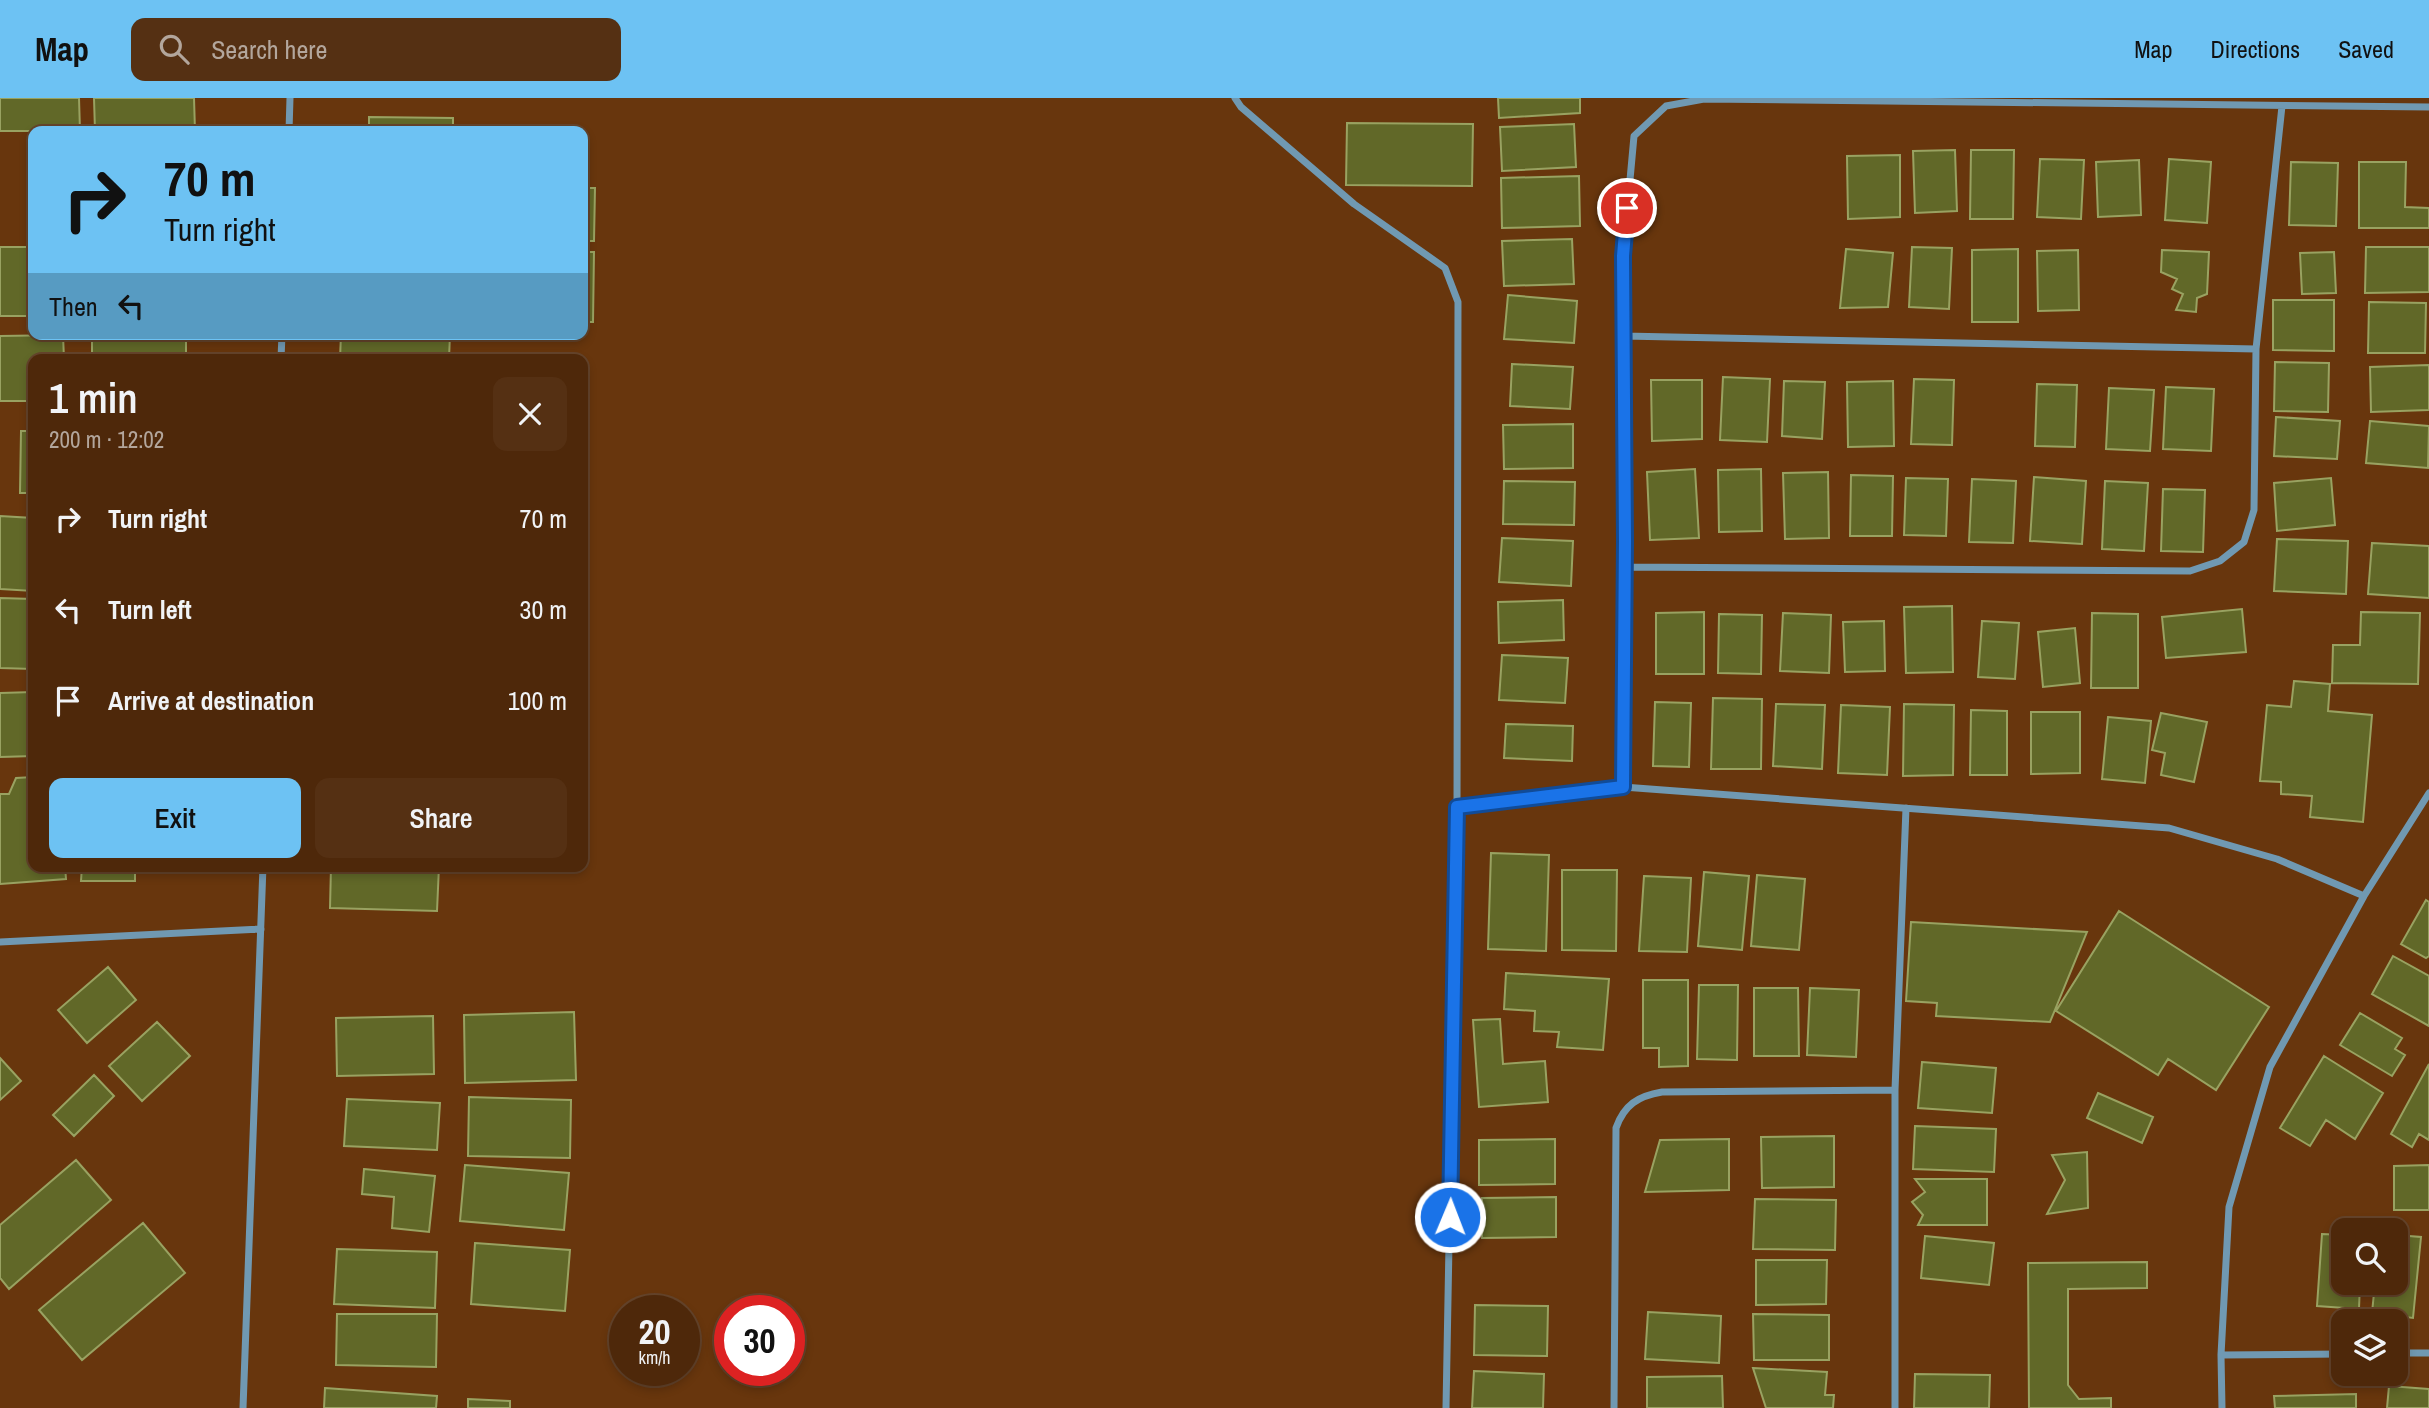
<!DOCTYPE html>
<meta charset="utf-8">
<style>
body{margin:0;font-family:"Archivo Narrow",sans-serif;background:#553013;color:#f1f3f6;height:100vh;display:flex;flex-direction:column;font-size:26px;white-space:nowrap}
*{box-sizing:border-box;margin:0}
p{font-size:23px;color:#b3a69c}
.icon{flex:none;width:38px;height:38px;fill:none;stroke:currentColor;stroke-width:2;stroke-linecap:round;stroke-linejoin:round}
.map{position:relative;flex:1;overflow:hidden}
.side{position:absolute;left:28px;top:256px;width:560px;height:518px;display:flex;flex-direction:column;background:#4e280a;border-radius:14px;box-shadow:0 4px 10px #0003,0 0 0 2px #65442b}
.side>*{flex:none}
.hud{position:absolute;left:28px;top:28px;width:560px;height:214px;border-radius:14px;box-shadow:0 4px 10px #0003,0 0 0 2px #65442b;background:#6dc2f3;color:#111;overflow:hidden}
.fabs{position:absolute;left:2331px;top:1120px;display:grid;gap:14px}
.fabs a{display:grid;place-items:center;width:77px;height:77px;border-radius:14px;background:#4e280a;box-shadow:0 4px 10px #0003,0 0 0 2px #65442b;font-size:35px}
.speed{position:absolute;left:609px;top:1197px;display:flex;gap:14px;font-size:35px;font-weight:700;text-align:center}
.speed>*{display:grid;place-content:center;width:91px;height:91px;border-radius:50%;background:#4e280a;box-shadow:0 4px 10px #0003,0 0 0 2px #65442b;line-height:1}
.speed small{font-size:18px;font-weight:400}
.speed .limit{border:10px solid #d22;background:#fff;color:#111}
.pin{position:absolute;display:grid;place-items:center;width:60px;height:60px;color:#fff;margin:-30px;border:4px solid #fff;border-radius:50%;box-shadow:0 2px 7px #0007}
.me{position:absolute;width:77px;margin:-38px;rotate:1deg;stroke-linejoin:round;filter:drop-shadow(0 0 5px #0008)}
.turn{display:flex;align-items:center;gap:24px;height:147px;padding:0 21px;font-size:32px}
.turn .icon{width:91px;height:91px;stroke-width:2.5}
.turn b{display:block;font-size:49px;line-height:60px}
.then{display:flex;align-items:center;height:66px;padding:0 21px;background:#0003;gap:14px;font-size:26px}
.round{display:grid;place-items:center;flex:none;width:74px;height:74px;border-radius:14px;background:#553013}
.summary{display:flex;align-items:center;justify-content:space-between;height:119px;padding:0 21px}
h1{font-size:42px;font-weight:600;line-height:52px}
.button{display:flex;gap:14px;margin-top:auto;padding:14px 21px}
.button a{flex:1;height:80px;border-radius:14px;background:#6dc2f3;color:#111;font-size:28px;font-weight:600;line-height:80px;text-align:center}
.button a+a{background:#553013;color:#f1f3f6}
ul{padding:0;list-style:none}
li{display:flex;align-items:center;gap:21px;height:91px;padding:0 21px}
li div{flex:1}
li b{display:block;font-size:26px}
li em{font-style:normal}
header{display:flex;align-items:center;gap:42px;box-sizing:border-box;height:98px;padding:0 35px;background:#6dc2f3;color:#111}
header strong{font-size:33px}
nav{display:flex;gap:38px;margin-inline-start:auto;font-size:24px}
.search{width:490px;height:63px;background:#553013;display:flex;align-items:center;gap:18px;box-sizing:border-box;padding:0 24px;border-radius:14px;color:#b3a69c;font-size:26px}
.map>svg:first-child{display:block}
.building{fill:#616828;stroke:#99a261;stroke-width:2}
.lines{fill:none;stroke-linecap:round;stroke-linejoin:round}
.street{stroke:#7099b2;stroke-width:7}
.route-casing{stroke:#114b97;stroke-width:18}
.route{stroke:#1a73e8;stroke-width:12}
</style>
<header>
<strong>Map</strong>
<div class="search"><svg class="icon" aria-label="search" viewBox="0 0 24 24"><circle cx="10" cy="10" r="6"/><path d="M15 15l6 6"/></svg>Search here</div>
<nav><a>Map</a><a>Directions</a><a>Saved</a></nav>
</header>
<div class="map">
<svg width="2429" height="1310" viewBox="0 0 2429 1310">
<rect width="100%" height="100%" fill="#68360d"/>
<path class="building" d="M0,0H79L80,33H0Z
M94,0H194L195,33H95Z
M1498,0H1580V15L1499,20Z
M369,19L453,20V33H369Z
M1347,25L1473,26L1472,88L1346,87Z
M1574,26L1576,69L1502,73L1500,29Z
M477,28H539L538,33H477Z
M1955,52L1957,113L1915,115L1913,53Z
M1971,52H2014L2013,121H1970Z
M1900,57V119L1848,121L1847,58Z
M2040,61L2084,62L2081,121L2037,119Z
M2169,61L2211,64L2207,125L2165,122Z
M2139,62L2141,117L2098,119L2096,64Z
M2291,64L2338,65L2336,128L2289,127Z
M2359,64H2406L2405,109L2429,110V130H2359Z
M1579,78L1580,128L1502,130L1501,80Z
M583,90H595L594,143H583Z
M1572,141L1574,186L1504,188L1502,143Z
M0,149H33V218H0Z
M1912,149L1952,150L1949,211L1909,209Z
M2366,149H2429V194L2365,195Z
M1846,151L1893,155L1888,209L1840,210Z
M2018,151V224H1972V152Z
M2078,152L2079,212L2038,213L2037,153Z
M2162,152L2209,154L2207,196L2197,200L2196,214L2176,212L2183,196L2172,191L2177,181L2161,174Z
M583,154H594L593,224H583Z
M2334,154L2336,195L2302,196L2300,155Z
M1508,197L1577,203L1574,245L1504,241Z
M2273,202H2334V253L2273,252Z
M2369,204L2426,205L2425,255H2368Z
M341,236H450L449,261H340Z
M63,237L64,261H33V303H0V238Z
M186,239V261H92V240Z
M2275,264L2329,265L2328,314L2274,313Z
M1512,266L1573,269L1570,311L1510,308Z
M2429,267V312L2371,314L2370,269Z
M1723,279L1770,281L1767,344L1720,342Z
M1914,281L1954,282L1952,347L1911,346Z
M1651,282H1702V341L1652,343Z
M1784,283L1825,284L1822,341L1782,338Z
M1893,283L1894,348L1848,349L1847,284Z
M2037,286L2077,287L2075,349L2035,348Z
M2166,289L2214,291L2211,353L2163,351Z
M2109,290L2154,292L2150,353L2106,351Z
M2276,319L2340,323L2337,361L2274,358Z
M2370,323L2429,328L2428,370L2366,365Z
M1573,326V370L1504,371L1503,327Z
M21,333H33V395H20Z
M1695,371L1699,440L1650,442L1647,374Z
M1761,371L1762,433L1719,434L1718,372Z
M1828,374L1829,440L1785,441L1783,375Z
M1851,377L1893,378L1892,438H1850Z
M2034,379L2086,383L2082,446L2030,443Z
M1906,380L1948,381L1946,438L1904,437Z
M2331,380L2335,427L2277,433L2274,385Z
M1972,381L2016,383L2013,445L1969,444Z
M1504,383L1575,384L1574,427L1503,426Z
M2105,383L2148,385L2144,453L2102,451Z
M2163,391L2205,392L2203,454L2161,453Z
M0,418L33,420V493L0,491Z
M1502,440L1573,443L1571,488L1499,484Z
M2277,441L2348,443L2346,496L2274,493Z
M2372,445L2429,448V500L2368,496Z
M0,500L33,501V571L0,570Z
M1563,502L1564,542L1499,545L1498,504Z
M1952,508L1953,574L1906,575L1904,509Z
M2242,511L2246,554L2166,560L2162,519Z
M1704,514V576H1656V515Z
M2361,514L2420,515L2418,586L2332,585L2333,547H2360Z
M1783,515L1831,517L1829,575L1780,573Z
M2092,515L2138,516V590H2091Z
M1719,516L1762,517L1761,576L1718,575Z
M1884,523L1885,573L1845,574L1843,524Z
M1982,523L2019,525L2015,581L1978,579Z
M2075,530L2080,585L2043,589L2038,534Z
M1502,557L1568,560L1565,605L1499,602Z
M2294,583L2330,586L2328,613L2372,617L2363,724L2310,719L2312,698L2281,696V684L2260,683L2267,607L2291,609Z
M33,594V658L0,659V595Z
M1713,600L1762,601L1761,671H1711Z
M1655,604L1691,605L1689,669L1653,668Z
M1776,606L1825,607L1822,671L1773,668Z
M1904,606L1954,607L1953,677L1903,678Z
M1841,607L1890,609L1887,677L1838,675Z
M1971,612L2007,613V677H1970Z
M2031,614H2080V675L2031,676Z
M2161,615L2207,624L2194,684L2161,677L2165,655L2152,652Z
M2108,619L2151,623L2145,685L2102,681Z
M1506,626L1573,628L1572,663L1504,660Z
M33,679V768H65L66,781L0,786V696H9L16,680Z
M1491,755L1549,757L1546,853L1488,851Z
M82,768H135V783H81Z
M331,768H439L437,813L330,810Z
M1562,772H1617L1616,853L1562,852Z
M1704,774L1749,778L1742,852L1698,848Z
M1757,777L1805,781L1799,852L1751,848Z
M1644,778L1691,780L1687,854L1639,853Z
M2426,802L2429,804V858L2426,860L2401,846Z
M2119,813L2269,909L2216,992L2168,961L2158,977L2056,913Z
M1911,824L2087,834L2050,924L1936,918L1937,905L1906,903Z
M2393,858L2429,878V928L2372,896Z
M108,869L136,902L87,945L58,912Z
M1506,875L1609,881L1603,952L1557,949L1559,934L1534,933L1535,913L1504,911Z
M1643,882H1688V968L1659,969V950H1643Z
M1699,887H1738L1737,962L1697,961Z
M1754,890H1798L1799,958H1754Z
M1810,890L1859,892L1856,959L1807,957Z
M574,914L576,982L465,985L464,917Z
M2360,915L2402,940L2395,951L2405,957L2392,978L2340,947Z
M433,918L434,976L337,978L336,920Z
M1500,921L1503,966L1545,963L1548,1004L1479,1009L1473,922Z
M157,924L190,958L142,1003L109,968Z
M2324,958L2383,995L2355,1041L2326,1022L2310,1048L2280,1030Z
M0,960L21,983L0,1002Z
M1922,964L1996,970L1992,1015L1918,1010Z
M2429,966V1042L2419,1036L2412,1049L2391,1036Z
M94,977L114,998L74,1038L53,1017Z
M2098,995L2153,1019L2142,1045L2087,1020Z
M469,999L571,1002L570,1060L468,1058Z
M347,1001L440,1005L437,1052L344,1048Z
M1915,1028L1996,1031L1994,1074L1913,1071Z
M1834,1038V1089L1762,1090L1761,1039Z
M1555,1041V1086L1479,1087V1042Z
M1729,1041V1092L1645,1094L1660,1042Z
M2087,1054L2088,1110L2047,1116L2065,1082L2052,1057Z
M76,1062L111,1102L9,1191L0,1180V1127Z
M465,1067L569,1075L564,1132L460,1123Z
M2429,1067V1112H2394V1068Z
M364,1071L435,1078L429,1134L392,1130L394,1099L362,1096Z
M1915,1081H1987V1127H1918L1923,1117L1912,1104L1925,1094Z
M1556,1099V1139L1482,1140V1100Z
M1755,1101L1836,1102L1835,1152L1753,1151Z
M143,1125L185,1175L82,1262L39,1212Z
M2322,1136L2343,1137V1185H2360L2359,1211L2317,1208Z
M2396,1137L2421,1139L2413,1220L2372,1215L2375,1185H2396Z
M1925,1138L1994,1145L1989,1187L1921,1180Z
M475,1145L570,1152L565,1213L471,1206Z
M337,1151L437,1154L435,1210L334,1206Z
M1756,1162H1827L1826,1206L1756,1207Z
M2147,1164V1190L2068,1191V1287L2079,1301L2111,1300V1310H2029L2028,1165Z
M1475,1207L1548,1208L1547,1258L1474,1257Z
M1648,1214L1721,1218L1719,1265L1645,1261Z
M337,1216H437L436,1269L336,1267Z
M1753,1216L1829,1217V1262H1754Z
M1753,1270L1827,1274L1825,1297H1834L1833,1310H1766Z
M1474,1273L1544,1276L1543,1310H1472Z
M1915,1276L1990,1277L1989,1310H1914Z
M1722,1278L1723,1310H1647V1279Z
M2389,1288L2429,1291V1310H2387Z
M325,1290L437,1298L436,1310H324Z
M2356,1296V1310H2275L2274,1298Z
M468,1301L510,1303V1310H468Z"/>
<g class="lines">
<path class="street" d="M1235,0L1241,9L1354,106L1445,170L1458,204L1457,709L1446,1310
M289,33L290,0
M1624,238L2256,251
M281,261L282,236
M1625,469L2190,473L2220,463L2244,444L2254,412L2256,251L2282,8
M1623,689L2169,730L2277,761L2364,798
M1457,709L1623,689L1625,469L1623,158L1634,38L1666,8L1704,1L2429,9
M0,844L261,831
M2396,1255H2429
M2221,1257L2343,1256
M243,1310L263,768
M1614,1310L1616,1030C1624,1007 1638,998 1662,994L1895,992
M1895,1310V992L1906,710
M2222,1310L2221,1257L2229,1109L2270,969L2364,798L2429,695"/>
</g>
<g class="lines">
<defs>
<path id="route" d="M1450,1119L1457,709L1623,689L1625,443L1623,158L1627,110"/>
</defs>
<use href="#route" class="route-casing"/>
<use href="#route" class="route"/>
</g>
</svg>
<div class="fabs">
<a><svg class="icon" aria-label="search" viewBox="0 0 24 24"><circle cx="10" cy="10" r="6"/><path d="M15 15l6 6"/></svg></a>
<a><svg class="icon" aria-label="layers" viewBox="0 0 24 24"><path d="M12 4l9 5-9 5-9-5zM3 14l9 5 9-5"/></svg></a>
</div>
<div class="speed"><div>20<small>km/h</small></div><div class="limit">30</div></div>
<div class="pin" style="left:1627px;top:110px;background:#d93025"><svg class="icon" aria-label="arrive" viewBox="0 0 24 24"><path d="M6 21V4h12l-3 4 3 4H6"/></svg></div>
<svg class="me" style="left:1450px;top:1119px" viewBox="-20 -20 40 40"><circle r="17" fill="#1a73e8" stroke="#fff" stroke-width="3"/><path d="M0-11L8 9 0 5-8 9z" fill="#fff"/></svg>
<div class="hud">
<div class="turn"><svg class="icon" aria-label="right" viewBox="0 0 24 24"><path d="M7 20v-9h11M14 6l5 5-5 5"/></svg><div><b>70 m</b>Turn right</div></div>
<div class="then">Then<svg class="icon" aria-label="left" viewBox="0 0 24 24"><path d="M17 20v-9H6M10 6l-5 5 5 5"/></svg></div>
</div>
<section class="side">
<div class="summary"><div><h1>1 min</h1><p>200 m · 12:02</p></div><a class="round"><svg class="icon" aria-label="close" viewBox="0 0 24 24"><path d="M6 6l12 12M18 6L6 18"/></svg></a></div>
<ul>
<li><svg class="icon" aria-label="right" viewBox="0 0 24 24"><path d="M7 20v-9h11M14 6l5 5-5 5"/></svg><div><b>Turn right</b></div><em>70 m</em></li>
<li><svg class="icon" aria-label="left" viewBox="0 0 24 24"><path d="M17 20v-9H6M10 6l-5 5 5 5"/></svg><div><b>Turn left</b></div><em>30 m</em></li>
<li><svg class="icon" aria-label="arrive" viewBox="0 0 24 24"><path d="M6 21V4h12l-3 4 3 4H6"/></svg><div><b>Arrive at destination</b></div><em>100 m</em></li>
</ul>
<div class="button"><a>Exit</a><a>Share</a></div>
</section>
</div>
